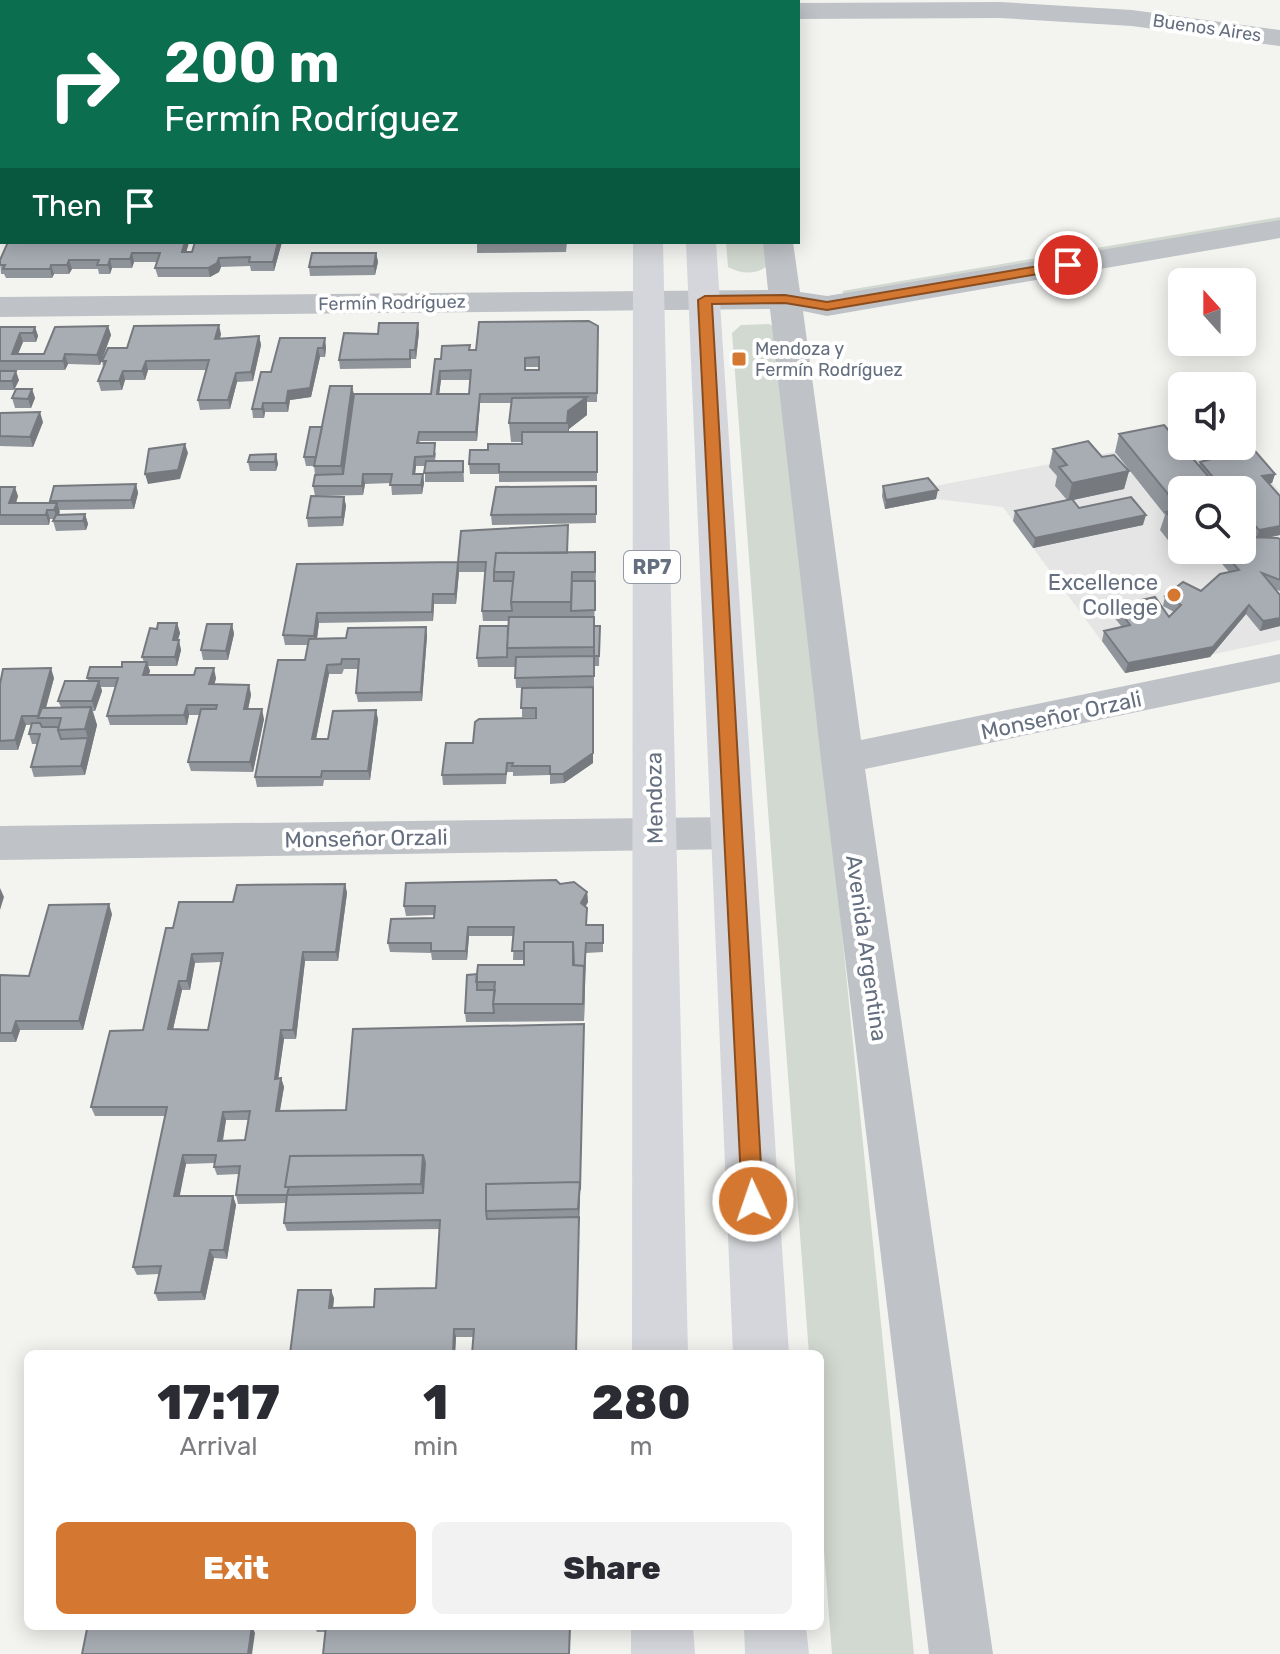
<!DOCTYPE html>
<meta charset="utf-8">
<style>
body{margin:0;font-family:Rubik,sans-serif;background:#f2f2f3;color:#2b2b33;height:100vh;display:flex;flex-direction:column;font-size:30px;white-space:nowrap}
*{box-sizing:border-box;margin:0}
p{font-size:26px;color:#7c7c81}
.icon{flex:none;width:44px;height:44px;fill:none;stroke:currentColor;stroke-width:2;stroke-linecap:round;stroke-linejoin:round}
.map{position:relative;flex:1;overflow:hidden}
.panel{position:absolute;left:24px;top:1350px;width:800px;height:280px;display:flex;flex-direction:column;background:#fff;border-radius:12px;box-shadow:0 4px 20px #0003}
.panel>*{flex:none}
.hud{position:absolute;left:0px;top:0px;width:800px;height:244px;box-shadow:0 4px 20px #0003;background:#0b6e4f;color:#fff;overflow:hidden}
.needle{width:52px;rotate:339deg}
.tools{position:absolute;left:1168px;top:268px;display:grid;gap:16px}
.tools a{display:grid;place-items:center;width:88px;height:88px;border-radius:12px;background:#fff;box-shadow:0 4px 20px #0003;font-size:40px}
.pin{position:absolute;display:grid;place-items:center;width:68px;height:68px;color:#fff;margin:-34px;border:4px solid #fff;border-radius:50%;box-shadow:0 2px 8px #0007}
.me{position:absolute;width:88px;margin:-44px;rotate:357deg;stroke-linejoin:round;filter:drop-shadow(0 0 6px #0008)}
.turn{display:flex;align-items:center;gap:28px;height:168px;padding:0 32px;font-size:36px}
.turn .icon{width:104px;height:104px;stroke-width:2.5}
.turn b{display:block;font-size:56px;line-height:68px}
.then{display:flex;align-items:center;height:76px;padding:0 32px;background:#0003;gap:16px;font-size:30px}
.eta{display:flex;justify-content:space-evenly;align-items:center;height:136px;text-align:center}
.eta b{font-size:48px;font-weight:800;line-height:56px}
.button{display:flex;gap:16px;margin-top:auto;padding:16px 32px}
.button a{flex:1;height:92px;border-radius:12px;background:#d47730;color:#fff;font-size:32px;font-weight:800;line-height:92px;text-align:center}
.button a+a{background:#f2f2f3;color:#2b2b33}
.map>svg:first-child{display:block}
.built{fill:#e4e5e4;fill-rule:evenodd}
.green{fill:#d2d9d0}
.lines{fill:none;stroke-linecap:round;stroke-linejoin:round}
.minor{fill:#bfc2c6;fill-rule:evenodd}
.major{fill:#d4d6db;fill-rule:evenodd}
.wall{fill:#90959b;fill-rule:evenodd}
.shaded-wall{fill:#76797e}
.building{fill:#a8adb4;stroke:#76797e;stroke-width:2;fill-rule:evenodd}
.route{fill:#d47730;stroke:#8a4d1f;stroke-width:2}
.poi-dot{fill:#d47730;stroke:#fff;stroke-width:3}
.labels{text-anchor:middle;stroke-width:8;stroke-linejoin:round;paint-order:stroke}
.far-street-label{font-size:18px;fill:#656f7f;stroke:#fff}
.far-poi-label{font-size:18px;fill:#656f7f;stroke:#fff;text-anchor:start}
.shield{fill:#fff;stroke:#939aa5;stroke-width:2}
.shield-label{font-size:20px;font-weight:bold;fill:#656f7f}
.poi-label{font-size:22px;fill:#656f7f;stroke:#fff;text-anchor:end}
.street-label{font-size:22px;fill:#656f7f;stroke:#fff}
</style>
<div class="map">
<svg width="1280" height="1654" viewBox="0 0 1280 1654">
<rect width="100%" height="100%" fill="#f3f4f0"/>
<path class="built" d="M0,0H600L2,2L0,32Z
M1182,439V446H1240L1280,492V640L1125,673L1003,507L936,499L885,509L882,496ZM1182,490H1242V550H1182Z"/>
<path class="green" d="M1280,217V224L847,298L842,291Z
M726,242H764L767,266C756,275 740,274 728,267Z
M769,324L782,332L914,1654H832L820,1499V1354H809L732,333L741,325Z"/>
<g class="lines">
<path class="minor" d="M740,0H764V2H740Z
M1000,2L1132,10L1280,30V46L1132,26L1000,18L798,19V3Z
M0,79H2V95H0Z
M2,159V180L0,181V160Z
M1280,220V238L827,316L803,311L861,740L1280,654V682L865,769L993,1654H929L821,759L770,309L0,317V297L768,290L763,242H793L800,292L827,296Z
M733,817L749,821L755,833L749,845L733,849L0,860V826Z"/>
<path class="major" d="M631,0H655V2H631Z
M674,0H698V2H674Z
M633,242H663L688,1354H632Z
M686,242H716L789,1354H733Z
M631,1626H693L695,1654H631Z
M744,1626H806L809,1654H745Z"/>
</g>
<path class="wall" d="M490,0H526L522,2H495Z
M8,242H189L186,252H192L195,242H282L274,271H251L250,266L221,267L219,272L210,277H158L155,268L157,262H134L132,268H112L110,274H99L98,269H72L69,274H54L52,278H6L4,274H1L0,260Z
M477,242H567L566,252L477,253Z
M376,253L378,262L375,275L310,276L309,267Z
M108,326L111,335L100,365L68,364L65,370H0V327H35L38,336L36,342H23L18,354H44Z
M598,326L597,402H587V415L569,429L568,432H597V481L499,482V474H470L469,464L488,450L522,444V442H511L509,423L511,403H480L477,441H420L419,443L436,453L435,461H463L464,482H425V466H416L415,474H423L424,483L422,494L392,495L391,483L365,484L363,495L315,496L313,486L315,475L314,466H306L304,457L322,427L352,386L354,394H431L441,359L470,350ZM525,367H539V370H525ZM441,380H470L469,394H439Z
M419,332L416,359H411V368L340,369L339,360L378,334Z
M221,334L220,339L259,336L261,345L253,381L237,382L230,409L200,410L198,400L207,370H148L145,380H125L122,390L101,391L98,381L103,367L102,361L127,348Z
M280,338L326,347L325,357H320L311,397L290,400L288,412H265L264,418H253L252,409L271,372Z
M0,371L19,380L14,390H0Z
M32,389L35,398L31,408H15L12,398Z
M0,413L43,422L33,447L0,446Z
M1119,434L1199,466L1200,462L1203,461L1198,455L1200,446L1275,474L1272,483L1269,484L1280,496V535L1267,538L1280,539V591L1275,589L1280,595V626L1260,631L1246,614L1210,657L1125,673L1102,641L1104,631L1122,627L1113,616L1116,606L1169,617L1174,612L1163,606L1165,596L1201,591L1229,572L1210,550H1242V490H1182V548L1175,549L1160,530L1165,515L1115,452Z
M1053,449L1102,457L1129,471L1124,489L1073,500L1079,508L1143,525L1033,548L1013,521L1015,511L1067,500L1055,486L1057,476L1049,467Z
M276,454L278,464L276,471H250L248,462Z
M136,484L138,493L134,509L59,510V514H85L88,524L86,530L56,531L53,521L54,519H50L49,525H0V487L18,496L16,503H50V501Z
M596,486V523L492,525L491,515Z
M883,486L936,499L885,509L882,496Z
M344,497L346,506L343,526L308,527L307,518Z
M568,525V553L596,571L594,626H600L599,666H594V686L516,688L515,667H478L477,658L508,626L509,621H483L482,611L486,572H459L456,604H434L433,621L319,623L317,639L346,638L426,627L427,636L422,701L358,702L356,693L358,669H344L342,674H329L316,739H328L376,710L378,720L370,780H324L323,786L257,787L255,777L305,660L308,645H285L283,635L297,564L458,562Z
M177,623L180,633L178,640L181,650L177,666H148L150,671L148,675L216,678L214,685H249L251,695L248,709L264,719L253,772L191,771L188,762L200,715H189L187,725H110L107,716L116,687H101L102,691L95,711H93L97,725L85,775L34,777L31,767L37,744H32L29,734L31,725H26L18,750H0V684L54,678L46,708L61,707L58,701L88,681L87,678L122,667L144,662L142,657L157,629Z
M232,624L234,634L228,660H203L201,650Z
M522,688L593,763L564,783L550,784V775L513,776V772H507L506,784L443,785L442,775L473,743L536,718V717H522Z
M345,884L347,893L338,961H305L296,1039H284L278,1078H281L284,1087L280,1111L346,1110L584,1033L579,1226L474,1337H456L455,1354H290L334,1298L333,1308L374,1307L436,1288L440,1229L287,1231L284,1223L286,1203L238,1204L236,1195L239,1174L217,1175L214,1167V1163L186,1164L179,1196H233L236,1205L227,1259L214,1258L205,1300L158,1301L155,1293L159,1274L137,1275L133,1267L165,1116H95L91,1107L143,1030L173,928L233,902ZM221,962L208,1030L173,1029L182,990H190L195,963ZM226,1120H248L245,1140L223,1141Z
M560,884L587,892L588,902L585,907L587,917L586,925H603V952L586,953L584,1021L466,1022L465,1013L477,974L524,965V960H513L514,936H469L467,960H432L431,953L390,952L388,943L434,918V915L406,916L404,906Z
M112,914L83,1030H20L16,1042H0V975L29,976Z
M314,1626H570L326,1632H317Z"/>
<path class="shaded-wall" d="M508,0H526L522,2H508Z
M185,242H189L184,261L182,252Z
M278,242H282L274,271L273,262Z
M132,253L134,262L132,268L130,259Z
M376,253L378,262L375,275L374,266Z
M219,258L221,267L219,272L210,277L208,268Z
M110,259L112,268L110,274L108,265Z
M69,260L72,269L69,274L67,265Z
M51,265L54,274L52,278L50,269Z
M418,323L419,332L416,359L415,350Z
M219,325L221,334L217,348L215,339Z
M108,326L111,335L100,365L97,355Z
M35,327L38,336L36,342L33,333Z
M20,333L23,342L15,361L12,354Z
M259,336L261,345L253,381L251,372Z
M325,338L326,347L325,357L323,348Z
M318,348L320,357L311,397L290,400L288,412L286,403L288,391Z
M65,354L68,364L65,370L63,361Z
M146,361L148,370L145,380L142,371Z
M16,371L19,380L14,390L12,381Z
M123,371L125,380L122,390L119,381Z
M440,371L441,380L438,403L437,394Z
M236,373L237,382L230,409L228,400Z
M352,386L355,404L344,484L341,466Z
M32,389L35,398L31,408L28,399Z
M480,394V403L477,441L476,432Z
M587,397V415L569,429L568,442V411Z
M263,403L265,412L264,418L262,409Z
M40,412L43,422L33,447L30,437Z
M185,444L188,453L180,479L148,484L145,474Z
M276,454L278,464L276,471L275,462Z
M415,457L416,466L414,483L413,474Z
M1129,471L1124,489L1068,501L1072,483Z
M363,474L365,484L363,495L362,486Z
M423,474L424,483L422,494L421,485Z
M1275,474L1272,483L1259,485L1262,476Z
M136,484L138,493L134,509L131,500Z
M15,487L18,496L13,512L9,503Z
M938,490L936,499L885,509L886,500Z
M344,497L346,506L343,526L342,517Z
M57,503L60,512L57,519L54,510Z
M47,510L50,519L49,525L46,515Z
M85,514L88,524L86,530L83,521Z
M1146,515L1143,525L1033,548L1035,538Z
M1280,526V535L1256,540L1259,530Z
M458,562L459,572L456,604L455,594Z
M433,594L434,604L433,621L432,612Z
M1249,605L1246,614L1210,657L1125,673L1128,663Z
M317,613L319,623L316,645L314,636Z
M1280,618V626L1260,631L1263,621Z
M177,623L180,633L175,650L173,640Z
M232,624L234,634L228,660L226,651Z
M426,627L427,636L422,701L421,692Z
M179,640L181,650L177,666L175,657Z
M147,662L150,671L146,685L143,675Z
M327,665L329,674L314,749L312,739Z
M51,668L54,678L43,718H39L38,716Z
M214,668L216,678L212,694L209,684Z
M99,681L102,691L95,711L92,701Z
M249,685L251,695L246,719L244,709Z
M593,687V763L564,783L563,774Z
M187,705L189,715L187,725L184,715Z
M91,707L97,725L85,775L81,766L88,738L85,729Z
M262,709L264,719L253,772L250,762Z
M376,710L378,720L370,780L368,771Z
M22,716L26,725L18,750L15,740Z
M345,884L347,893L338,961L336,952Z
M0,888L4,897L0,910Z
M587,892L588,902L582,913L581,903Z
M109,904L112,914L83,1030L79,1021Z
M468,927L469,936L467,960L466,951Z
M586,943V953L584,1021V966Z
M303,952L305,961L296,1039L293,1030Z
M192,954L195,963L190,990L187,981Z
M179,981L182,990L171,1038L168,1029Z
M16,1021L20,1030L16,1042L12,1033Z
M281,1030L284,1039L277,1088L275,1079Z
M584,1033L580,1199L579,1226L578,1209Z
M281,1078L284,1087L278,1120L276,1111Z
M223,1112L226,1120L221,1150L218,1141Z
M183,1155L186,1164L178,1205L174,1196Z
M423,1155L426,1172L425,1201L421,1184Z
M233,1196L236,1205L227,1259L224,1250Z
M210,1250L214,1258L205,1300L201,1292Z
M331,1290L334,1298L332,1316L329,1308Z
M454,1329L456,1337L455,1354H453Z
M252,1626L255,1633L252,1654H248Z"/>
<path class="building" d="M0,0H18L17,2H2V16H0Z
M8,242H185L182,252H192L195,242H278L273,262H249L250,257L219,258L217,263L208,268H155L160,253H132L130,259H110L108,265H97L99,260H69L67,265H51L50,269H3L5,265H0V260Z
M312,253H376L374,266L309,267Z
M589,321L598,326L597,393L480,394L476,432H419L417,443H435L434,456L415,457L413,474H423L421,485H390L392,474H363L362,486H313L315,475L343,474L354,394H431L435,359H441L442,346L470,345L469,350H476L479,322ZM539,357V370H525V358ZM471,370L469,394H437L440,371Z
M379,323H418L415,350H410V359L339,360L344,333L378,334Z
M219,325L215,339L259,336L251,372L236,373L228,400H198L209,360L146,361L142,371H123L119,381H98L106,361H102L108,348H127L134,326Z
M108,326L97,355L65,354L63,361H0V327H35L33,333H20L12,354H44L55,327Z
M280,338H325L323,348H318L310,388L288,391L286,403H263L262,409H252L261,372H271Z
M0,371H16L12,381H0Z
M330,386H352L341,466H314Z
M16,389H32L28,399L12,398Z
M587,397L568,411L567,423H509L512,398Z
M40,412L30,437L0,436V413Z
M1164,425L1220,490H1182V530H1181L1166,512L1181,510L1119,434Z
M310,427H322L316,457H304Z
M522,432H597V472H499V464H469L470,450H488V444H522Z
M1242,436L1275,474L1262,476L1280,496V526L1259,530L1242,511V490H1224L1200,462L1212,459L1201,446H1242Z
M1088,441L1102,457L1114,455L1129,471L1072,483L1059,467L1067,465L1053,449Z
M185,444L178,470L145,474L149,449Z
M276,454L275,462H248L250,455Z
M426,461H463V472L424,473Z
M928,478L938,490L886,500L883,486Z
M136,484L131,500L50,501L54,486Z
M596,486V514L491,515L496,487Z
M0,487H15L9,503H57L54,510H47L46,515H0Z
M311,496L344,497L342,517L307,518Z
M1131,497L1146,515L1035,538L1015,511L1072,499L1079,508Z
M85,514L83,521H53L56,515Z
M1242,516L1251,526L1242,527Z
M568,525L567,553H496L494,572V581H513L511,602L512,611H482L486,562H458L461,531Z
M1242,537L1278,538L1280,539V580L1262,573L1280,595V618L1263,621L1249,605L1213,647L1128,663L1104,631L1130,625L1116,606L1155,597L1169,617L1181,605L1165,596L1183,582L1201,591L1220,574L1239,570L1221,550H1242Z
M595,552V572H572L571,602H511L514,572H494L496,553Z
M458,562L455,594H433L432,612L317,613L314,636L283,635L297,564Z
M572,581H595V610L571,611Z
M509,617H594V647L507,648Z
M158,623H177L173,640H179L175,657H142L150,628L157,629Z
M207,624H232L226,651L201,650Z
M480,626H508L507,657L477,658Z
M594,626H600L599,656H594Z
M426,627L421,692L356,693L359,659H342L341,664L327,665L312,739H328L333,711L376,710L368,771H322L321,777H255L278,660H305L309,639L346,638L348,628Z
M594,656V676L515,678L516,657Z
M122,662H147L143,675H194L196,668H214L209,684L249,685L244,709H262L250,762H188L201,709H216L217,705H187L184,715L107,716L118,678H87L90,667H122Z
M51,668L38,716H22L15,740L0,741V684L3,669Z
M65,681H99L92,701H58Z
M593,687V753L563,774H550V766H512L513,763H507L506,774L442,775L446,743H473L475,722L479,719L536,718V708H521L522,688Z
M91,707L85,729L58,730L61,718H38L42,708Z
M32,723H40L42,727H58V730L61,739L88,738L81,766L31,767L40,734H29Z
M556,880L560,884L574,882L587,892L581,903L587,908L586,925H603V943H586L584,974V966L574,965L573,942H524V951H512L514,927H468L466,951H431V943H388L391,919L434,918L435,906H404L406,883Z
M345,884L336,952H303L293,1030H281L275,1079L281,1078L276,1111L346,1110L353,1029L584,1024L580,1190V1182L486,1184V1211L487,1219L579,1217L576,1354H472L474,1329H454L453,1354H336V1353L326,1352V1354H290L298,1290H331L329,1308L374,1307L375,1289L436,1288L440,1220L284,1223L287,1195H236L240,1166L214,1167L216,1155H183L174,1196H233L224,1250H210L201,1292L155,1293L161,1266L133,1267L167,1107H91L110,1031L143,1030L166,928H173L179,902H233L237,885ZM223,953L208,1030L168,1029L179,981H187L192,954ZM250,1111L245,1140L218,1141L223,1112ZM423,1155L425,1163L423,1193L287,1195L289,1187H285L290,1156Z
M109,904L79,1021H16L12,1033H0V975L29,976L49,905Z
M524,942H573V965L584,966L583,1004H493L495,982H476L478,965H524Z
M477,974V990H495L493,1004L494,1013H465L467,975Z
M423,1155L421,1184L285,1187L290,1156Z
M580,1182L578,1209L486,1211V1184Z
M252,1626L248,1654H82L87,1629Z
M326,1626H570L569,1654H323Z"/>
<path class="route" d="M1068,261L1075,265L1073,268L827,310L785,303L712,304L763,1201L760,1208L753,1210L745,1208L742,1201L698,300L705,296L785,295L827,302Z"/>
<g class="poi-dot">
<rect x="731" y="351" width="16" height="16" rx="4"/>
<circle cx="1174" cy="595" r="8"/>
</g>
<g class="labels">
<g class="far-street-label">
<text transform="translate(1207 28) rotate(8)" y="6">Buenos Aires</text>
<text transform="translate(392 303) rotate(-1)" y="6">Fermín Rodríguez</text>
</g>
<g class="far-poi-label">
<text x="755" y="355">Mendoza y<tspan x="755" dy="21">Fermín Rodríguez</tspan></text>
</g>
<rect class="shield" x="624" y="551" width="56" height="32" rx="6"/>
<g class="shield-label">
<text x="652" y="574">RP7</text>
</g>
<g class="poi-label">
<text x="1158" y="590">Excellence<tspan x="1158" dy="25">College</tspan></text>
</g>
<g class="street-label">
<text transform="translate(1061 715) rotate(-12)" y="8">Monseñor Orzali</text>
<text transform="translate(654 798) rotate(-91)" y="8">Mendoza</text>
<text transform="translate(366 838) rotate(-1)" y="8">Monseñor Orzali</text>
<text transform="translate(867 948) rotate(82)" y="8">Avenida Argentina</text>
</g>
</g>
</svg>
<div class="tools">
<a><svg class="needle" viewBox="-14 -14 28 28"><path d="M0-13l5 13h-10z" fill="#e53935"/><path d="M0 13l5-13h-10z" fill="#7c7c81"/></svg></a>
<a><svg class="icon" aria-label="sound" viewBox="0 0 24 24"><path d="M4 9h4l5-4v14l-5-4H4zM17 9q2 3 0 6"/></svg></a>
<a><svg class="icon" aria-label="search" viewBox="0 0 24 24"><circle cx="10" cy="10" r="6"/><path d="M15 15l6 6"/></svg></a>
</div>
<div class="pin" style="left:1068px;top:265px;background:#d93025"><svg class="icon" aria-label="arrive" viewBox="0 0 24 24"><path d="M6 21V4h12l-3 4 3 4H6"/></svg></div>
<svg class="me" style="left:753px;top:1201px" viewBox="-20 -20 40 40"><circle r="17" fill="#d47730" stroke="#fff" stroke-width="3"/><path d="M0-11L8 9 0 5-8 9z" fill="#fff"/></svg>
<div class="hud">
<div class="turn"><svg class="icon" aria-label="right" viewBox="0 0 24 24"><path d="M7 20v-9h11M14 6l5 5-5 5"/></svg><div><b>200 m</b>Fermín Rodríguez</div></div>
<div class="then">Then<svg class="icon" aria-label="arrive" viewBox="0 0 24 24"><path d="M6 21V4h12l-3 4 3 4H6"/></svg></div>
</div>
<section class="panel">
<div class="eta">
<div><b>17:17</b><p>Arrival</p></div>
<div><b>1</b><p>min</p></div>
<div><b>280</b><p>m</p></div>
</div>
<div class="button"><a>Exit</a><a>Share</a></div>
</section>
</div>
